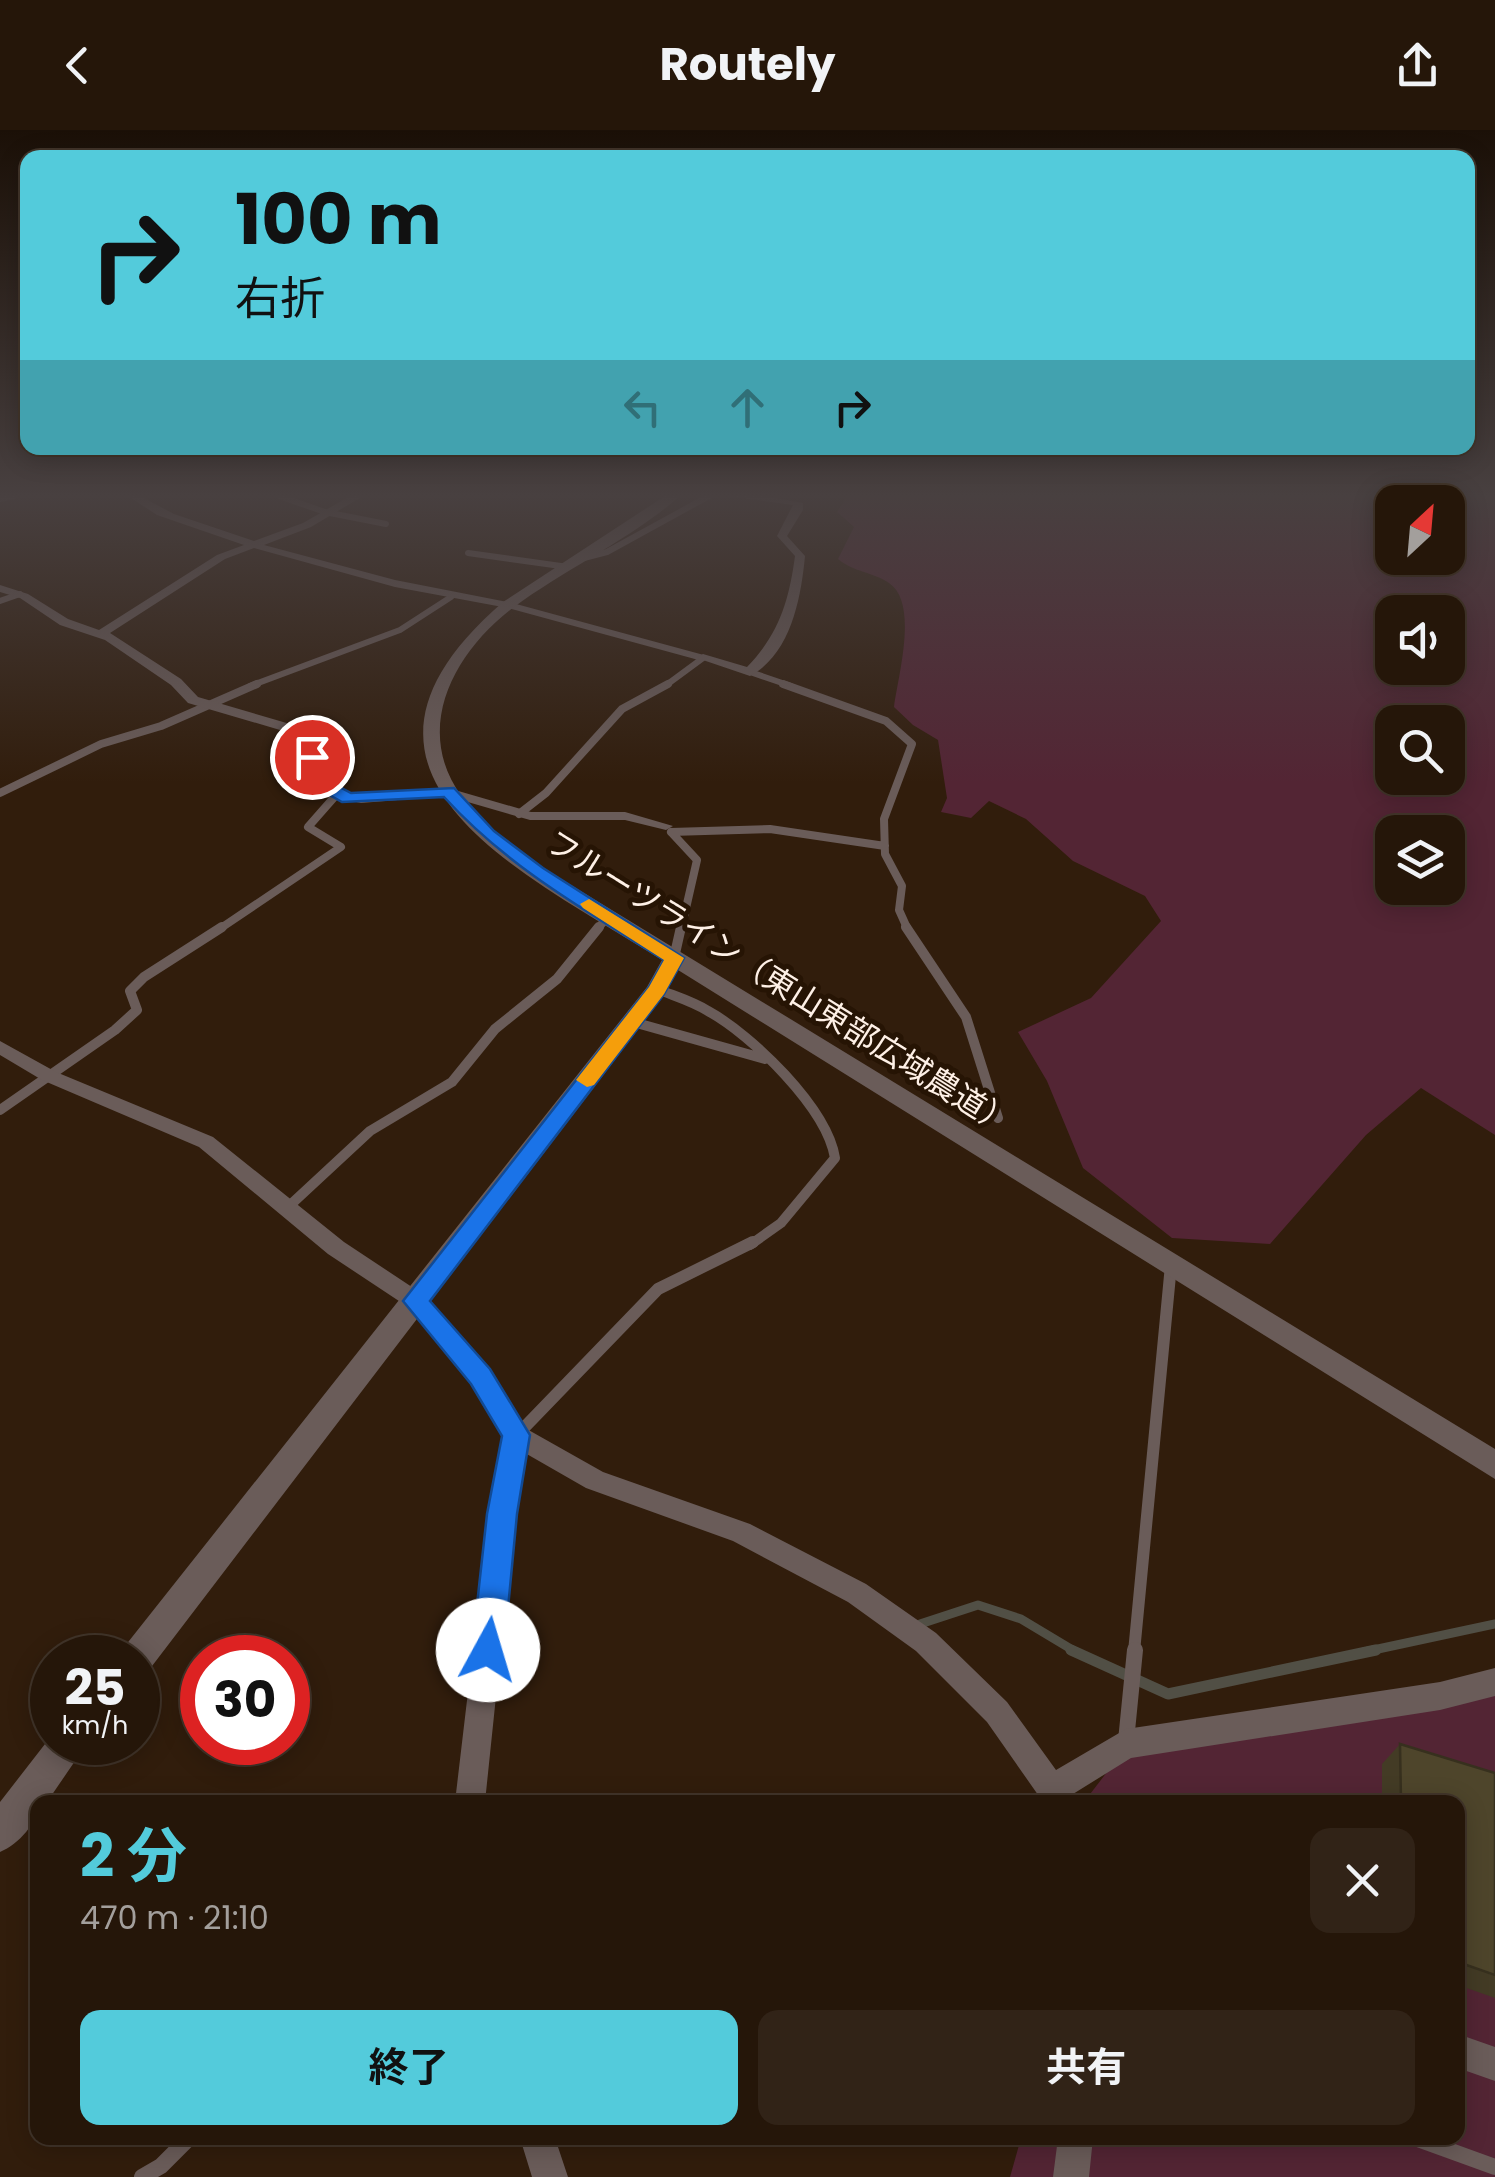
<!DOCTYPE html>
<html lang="ja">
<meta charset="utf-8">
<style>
body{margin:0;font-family:Poppins,"Noto Sans JP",sans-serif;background:#312317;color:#f1f3f6;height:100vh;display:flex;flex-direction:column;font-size:38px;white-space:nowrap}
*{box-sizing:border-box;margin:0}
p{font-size:32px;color:#a39f9c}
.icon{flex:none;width:55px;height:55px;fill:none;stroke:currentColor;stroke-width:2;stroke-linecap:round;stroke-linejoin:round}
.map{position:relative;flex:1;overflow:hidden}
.side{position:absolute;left:30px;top:1665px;width:1435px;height:350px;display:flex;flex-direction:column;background:#251609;border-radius:20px;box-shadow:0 5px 25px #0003,0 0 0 2px #42352a}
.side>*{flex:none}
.guide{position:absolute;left:20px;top:20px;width:1455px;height:305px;border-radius:20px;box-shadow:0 5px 25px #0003,0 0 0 2px #42352a;background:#53cbdb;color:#111;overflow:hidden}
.needle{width:65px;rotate:26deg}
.tools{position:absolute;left:1375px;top:355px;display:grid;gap:20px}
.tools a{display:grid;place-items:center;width:90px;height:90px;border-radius:20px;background:#251609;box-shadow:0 5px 25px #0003,0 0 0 2px #42352a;font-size:50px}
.speed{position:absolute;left:30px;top:1505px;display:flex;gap:20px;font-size:50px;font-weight:700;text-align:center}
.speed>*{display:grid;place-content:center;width:130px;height:130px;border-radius:50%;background:#251609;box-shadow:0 5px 25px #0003,0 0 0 2px #42352a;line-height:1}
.speed small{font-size:25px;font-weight:400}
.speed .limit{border:15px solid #d22;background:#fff;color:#111}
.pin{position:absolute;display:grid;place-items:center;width:85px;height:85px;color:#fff;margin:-42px;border:5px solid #fff;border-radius:50%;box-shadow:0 2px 10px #0007}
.me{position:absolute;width:110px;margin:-55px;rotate:6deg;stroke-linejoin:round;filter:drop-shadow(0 0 8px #0008)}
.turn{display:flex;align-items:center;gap:35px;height:210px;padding:0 50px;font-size:45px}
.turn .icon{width:130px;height:130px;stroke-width:2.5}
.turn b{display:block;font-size:70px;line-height:85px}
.lanes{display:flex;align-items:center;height:95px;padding:0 50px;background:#0003;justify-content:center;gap:50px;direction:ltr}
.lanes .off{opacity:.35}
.round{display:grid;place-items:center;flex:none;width:105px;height:105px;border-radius:20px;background:#312317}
.head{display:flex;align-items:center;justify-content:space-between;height:170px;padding:0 50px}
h1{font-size:60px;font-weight:700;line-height:75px;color:#53cbdb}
.cta{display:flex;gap:20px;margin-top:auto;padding:20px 50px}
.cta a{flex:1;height:115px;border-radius:20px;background:#53cbdb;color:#111;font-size:40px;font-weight:700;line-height:115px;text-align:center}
.cta a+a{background:#312317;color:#f1f3f6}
header{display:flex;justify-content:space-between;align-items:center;height:130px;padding:0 50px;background:#251609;font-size:45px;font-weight:700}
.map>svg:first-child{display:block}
.green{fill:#532534;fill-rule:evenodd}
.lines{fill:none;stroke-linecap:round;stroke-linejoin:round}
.stream-far1{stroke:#514f45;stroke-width:9}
.stream{stroke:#514f45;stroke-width:11}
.service-far4{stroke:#6a5c59;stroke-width:6}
.service-far3{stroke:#6a5c59;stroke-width:8}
.service-far2{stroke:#6a5c59;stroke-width:10}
.service-far1{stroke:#6a5c59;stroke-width:12}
.service{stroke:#6a5c59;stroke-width:16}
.minor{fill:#6a5c59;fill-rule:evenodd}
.tertiary{fill:#6a5c59;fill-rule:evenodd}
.wall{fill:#433b25}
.building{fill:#4e452b;stroke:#37301e;stroke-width:2.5}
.route{fill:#1a73e8;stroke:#114b97;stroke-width:2.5}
.slow{fill:#f59e0b}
.labels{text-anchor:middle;stroke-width:10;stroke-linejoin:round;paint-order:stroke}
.street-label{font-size:32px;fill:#fef0e6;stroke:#261404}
</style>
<header><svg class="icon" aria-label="back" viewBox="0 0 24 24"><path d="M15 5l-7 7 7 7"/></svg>Routely<svg class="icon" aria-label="share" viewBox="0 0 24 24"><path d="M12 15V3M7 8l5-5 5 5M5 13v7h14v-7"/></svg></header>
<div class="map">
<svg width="1495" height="2047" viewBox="0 0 1495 2047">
<rect width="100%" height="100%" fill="#311d0c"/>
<path class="green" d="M847,366H1495V1005L1421,958L1366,1005L1270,1114L1172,1108L1083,1038L1047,951L1018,902L1091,868L1161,791L1145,766L1073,731L1026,689L989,671L971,688L941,682L947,668L938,610L913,595L894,577C898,546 919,473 889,453C873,442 853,442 838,429L854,397L837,382ZM1392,372H1448V428H1392ZM1392,482H1448V538H1392ZM1392,592H1448V648H1392ZM1392,702H1448V758H1392Z
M1495,1542V2047H1010L1021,2008H1458V1672H1084L1127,1616Z"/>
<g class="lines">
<path class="stream-far1" d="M920,1494L978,1475L1021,1489L1076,1522
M1364,1522L1495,1494"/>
<path class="stream" d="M1071,1520L1168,1564L1376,1520"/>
<path class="service-far4" d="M279,366L325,382L386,394
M0,369L14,366
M468,423L568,437
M580,429L607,422L709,366
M0,471L20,464
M508,475L703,528
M750,542L791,556
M250,556L400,500L451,467
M665,556L703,528"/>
<path class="service-far3" d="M783,554L886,591L912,614L884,689L885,724L902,756L899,780L908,800
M0,663L101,614L161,596L257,554
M519,684L546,663L622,579L668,554
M671,702L770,699L885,716
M671,702L697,730L681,800
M218,800L341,717L308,697L337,664
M597,800L608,786"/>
<path class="service-far2" d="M906,797L966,887L998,988
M674,828L681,797
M657,859C674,866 692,871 708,881C752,905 827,978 835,1028L781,1093L750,1115
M633,892L765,929
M0,980L115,900L137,880L130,861L144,847L222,797
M287,1078L370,1001L452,952L495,899L557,849L599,797"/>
<path class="service-far1" d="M517,1305L658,1159L753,1112
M1134,1522L1171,1135"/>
<path class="service" d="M1126,1611L1135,1520
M1415,2008L1495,2037
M142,2047L161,2036L189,2008"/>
<path class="minor" d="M128,366H140L174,384L254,411L303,393L350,366H363L311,397L264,415L395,450L512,473L514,475L508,478L395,457L254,418L225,429L110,503L181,549L198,567L290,594L310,610L342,661L361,665L448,658L531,682H625L673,696L666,700L625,690H530L447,666L361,673L332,667L300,616L280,600L188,573L171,555L105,510L60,495L20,468L0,462V455L28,464L68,489L99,500L217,425L244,415L157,385Z
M727,366H764L803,373V380L787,406L805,426C801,468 791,524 750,546L697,528L703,524L747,537C779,504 789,471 795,426L777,406L793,375Z
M0,911L56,942L213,1007L344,1112L424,1165L489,1239L525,1298L603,1342L750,1394L866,1454L936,1503L1007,1572L1056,1640L1126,1599L1440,1552L1495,1538V1566L1440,1580L1131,1628L1073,1664L1076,1672H1043L987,1592L916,1521L848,1472L733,1411L586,1358L525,1323L515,1384L485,1672H455L489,1384L504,1306L473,1253L408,1177L328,1124L199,1017L42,950L0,925Z
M1458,1904L1495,1917V1951L1458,1938Z
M520,2008H555L568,2047H532Z
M1058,2008H1093L1089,2047H1053Z"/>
<path class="tertiary" d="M665,366H680C631,409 567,438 514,477C454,522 412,599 462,667C484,696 515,717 543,738L1495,1319V1349L678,840L665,864L149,1540L138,1545V1528H120L125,1516L647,857L662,830C523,742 304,644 503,472Z
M52,1605V1612H88L47,1672H38C38,1693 19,1714 0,1722V1672Z"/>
</g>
<path class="wall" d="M1400,1614L1495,1643V1868L1458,1855V1672H1382V1634Z"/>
<path class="building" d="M1400,1614L1495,1643V1845L1458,1832V1672H1401Z"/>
<linearGradient id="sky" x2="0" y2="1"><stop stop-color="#1b1007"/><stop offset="0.56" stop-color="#484040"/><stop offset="1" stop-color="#484040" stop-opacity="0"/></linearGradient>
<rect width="1495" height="653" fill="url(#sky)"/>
<path class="route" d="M307,623H318L338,656L351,663L454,658L494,701L543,738L684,828L664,864L430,1171L490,1239L530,1305L517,1384L504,1520L499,1531L488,1535L477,1531L472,1520L487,1384L502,1306L471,1254L403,1171L649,857L664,830C583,779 509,738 444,667L342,672L326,663L305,627Z"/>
<path class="slow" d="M589,769L684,828L664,864L594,955L587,957L576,950L649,857L664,830L583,778L580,774Z"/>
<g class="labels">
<g class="street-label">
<text transform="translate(780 853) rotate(32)" y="11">フルーツライン（東山東部広域農道）</text>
</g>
</g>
</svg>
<div class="tools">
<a><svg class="needle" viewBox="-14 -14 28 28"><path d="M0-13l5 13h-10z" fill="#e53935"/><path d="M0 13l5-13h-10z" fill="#a39f9c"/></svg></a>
<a><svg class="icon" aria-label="sound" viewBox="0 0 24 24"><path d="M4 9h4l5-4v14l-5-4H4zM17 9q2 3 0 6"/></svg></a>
<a><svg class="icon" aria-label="search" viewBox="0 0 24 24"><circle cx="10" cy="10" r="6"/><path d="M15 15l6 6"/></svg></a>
<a><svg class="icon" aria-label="layers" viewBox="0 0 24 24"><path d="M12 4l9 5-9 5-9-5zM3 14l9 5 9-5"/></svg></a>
</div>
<div class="speed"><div>25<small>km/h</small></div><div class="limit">30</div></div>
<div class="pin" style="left:312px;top:627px;background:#d93025"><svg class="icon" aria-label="arrive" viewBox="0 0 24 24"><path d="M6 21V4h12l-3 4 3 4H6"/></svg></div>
<svg class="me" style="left:488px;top:1520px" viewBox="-20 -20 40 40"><circle r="19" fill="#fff"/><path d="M0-13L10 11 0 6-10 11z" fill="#1a73e8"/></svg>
<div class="guide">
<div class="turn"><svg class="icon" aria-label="right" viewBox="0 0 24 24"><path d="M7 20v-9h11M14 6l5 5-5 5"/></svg><div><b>100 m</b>右折</div></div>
<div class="lanes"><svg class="icon off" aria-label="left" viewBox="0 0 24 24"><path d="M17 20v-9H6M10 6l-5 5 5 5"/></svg><svg class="icon off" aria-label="ahead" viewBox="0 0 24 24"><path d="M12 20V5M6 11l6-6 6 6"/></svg><svg class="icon" aria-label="right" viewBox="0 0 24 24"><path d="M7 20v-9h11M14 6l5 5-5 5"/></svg></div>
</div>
<section class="side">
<div class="head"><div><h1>2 分</h1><p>470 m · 21:10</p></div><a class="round"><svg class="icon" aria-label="close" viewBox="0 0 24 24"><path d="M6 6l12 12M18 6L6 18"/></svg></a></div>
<div class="cta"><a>終了</a><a>共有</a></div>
</section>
</div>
